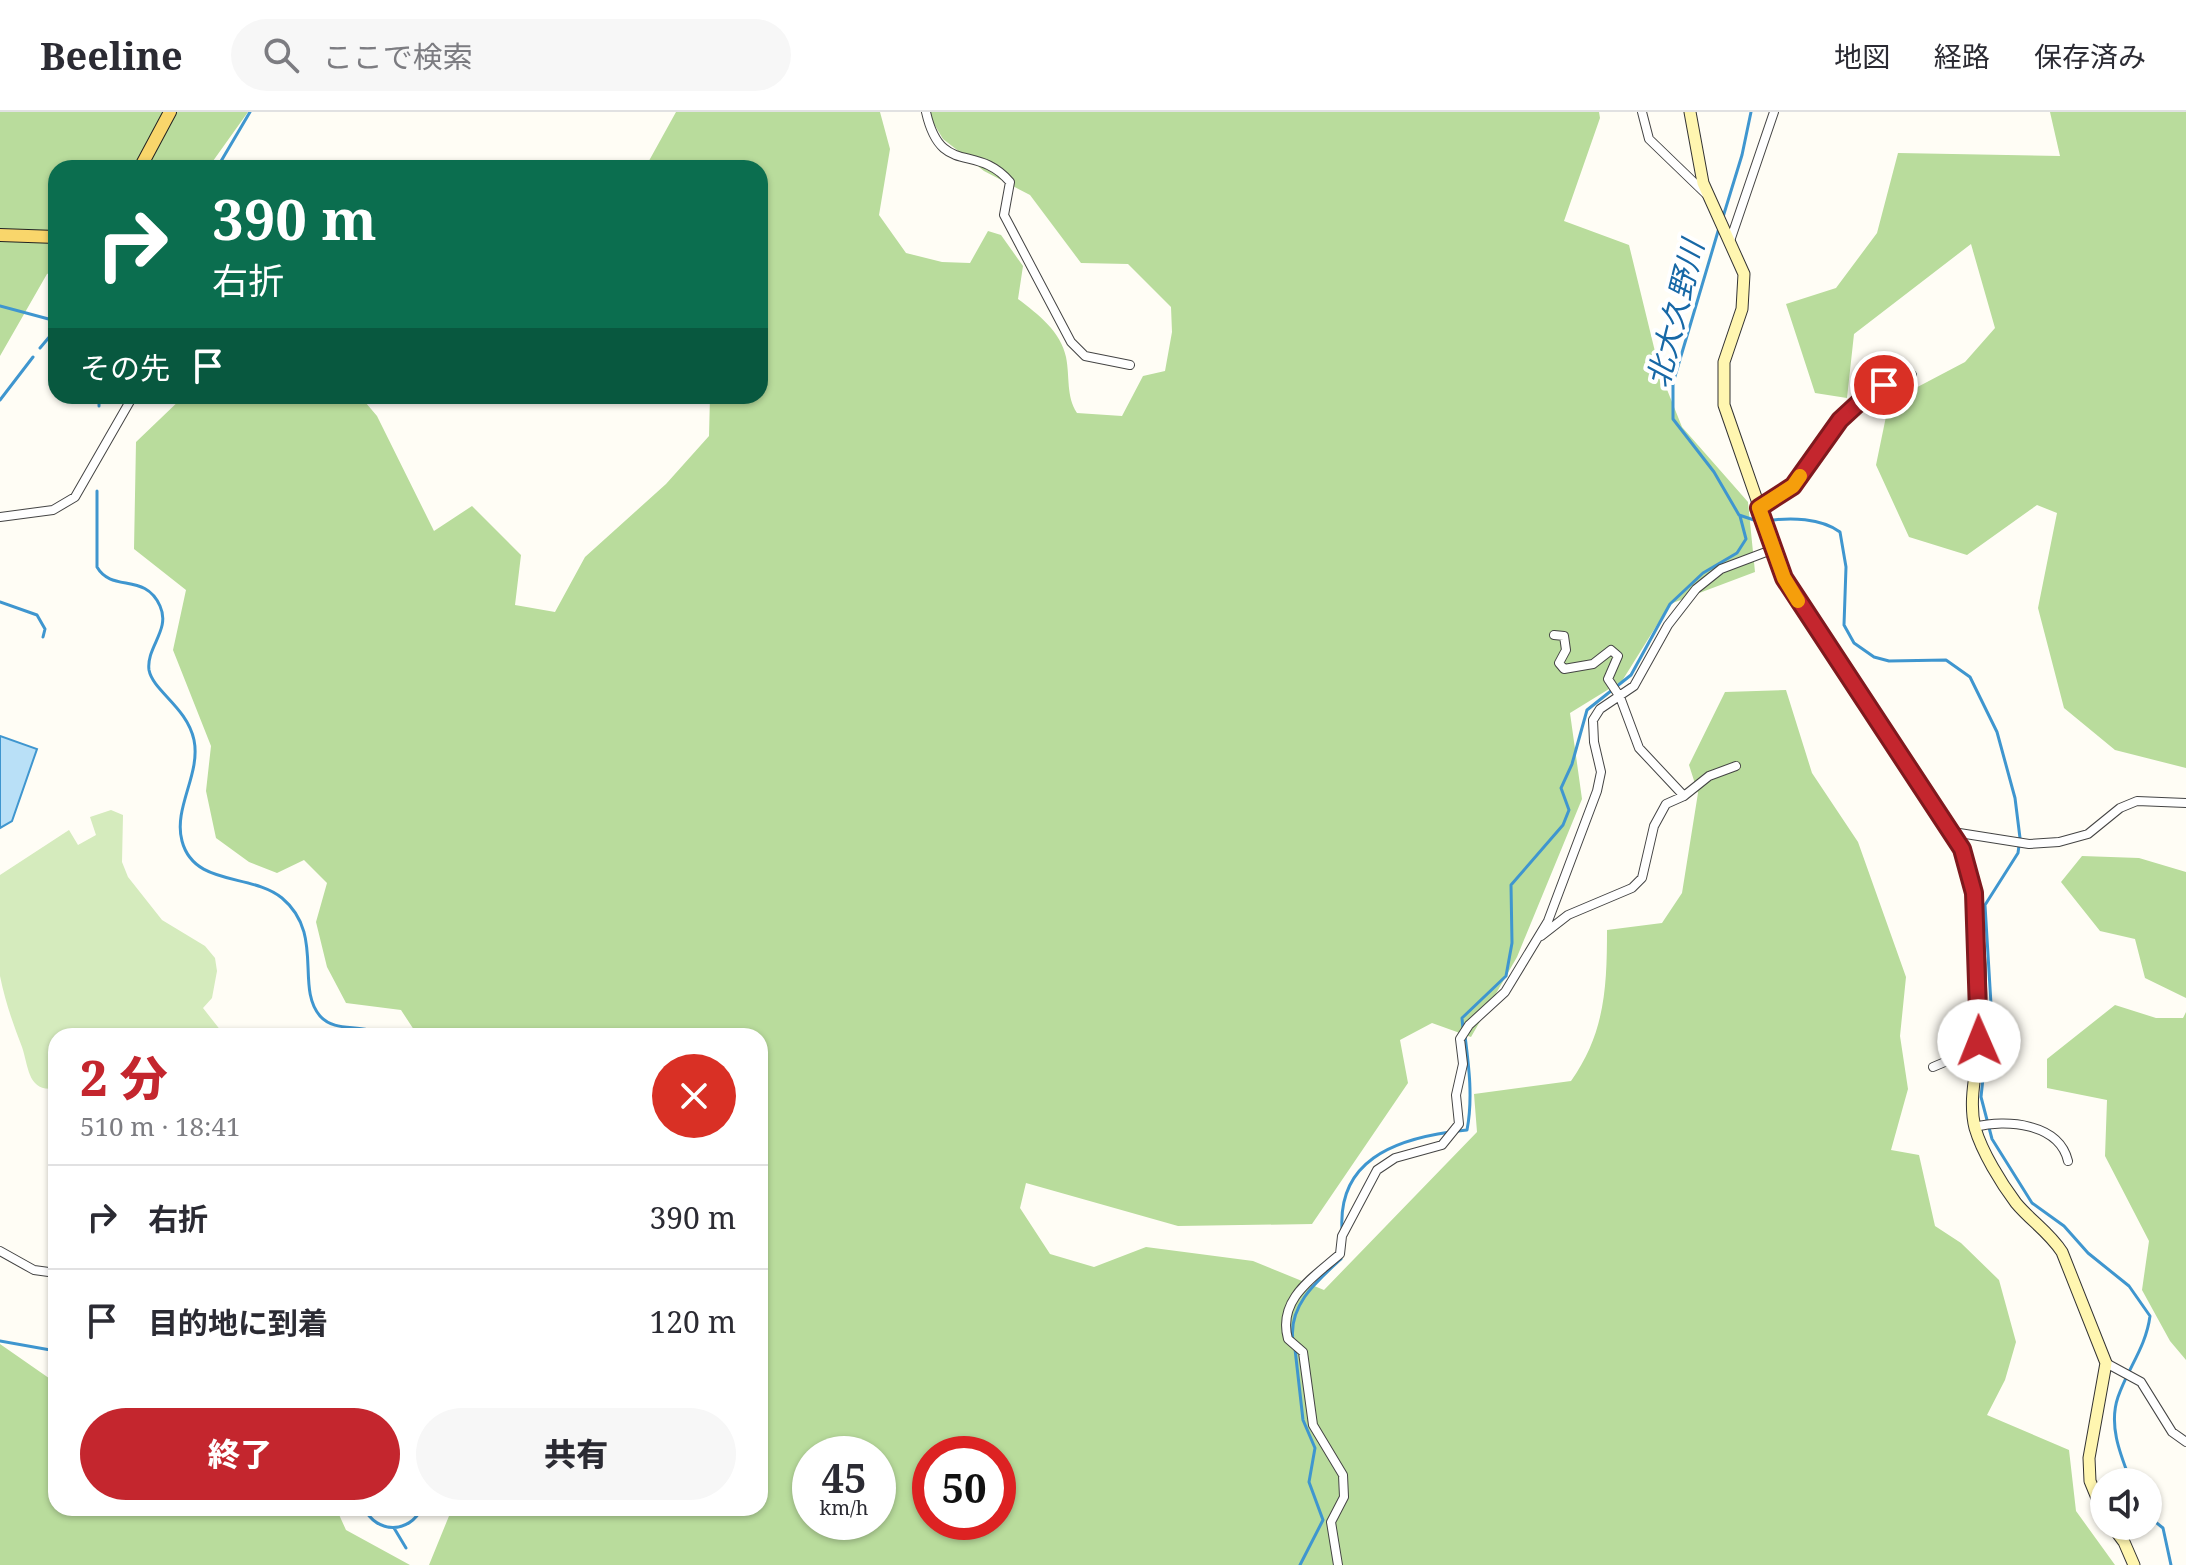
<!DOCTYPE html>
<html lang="ja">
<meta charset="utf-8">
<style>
body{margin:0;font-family:"Noto Serif","Noto Sans JP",serif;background:#f7f7f7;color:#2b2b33;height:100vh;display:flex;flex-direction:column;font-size:30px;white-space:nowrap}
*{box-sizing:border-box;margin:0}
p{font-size:26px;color:#7c7c81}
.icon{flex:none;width:44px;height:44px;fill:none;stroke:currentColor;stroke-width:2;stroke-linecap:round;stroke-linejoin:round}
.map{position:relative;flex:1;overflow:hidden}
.drawer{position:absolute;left:48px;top:916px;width:720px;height:488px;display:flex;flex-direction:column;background:#fff;border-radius:24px;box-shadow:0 2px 6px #0004}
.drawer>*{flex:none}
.top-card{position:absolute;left:48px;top:48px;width:720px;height:244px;border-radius:24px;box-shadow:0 2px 6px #0004;background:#0b6e4f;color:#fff;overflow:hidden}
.tools{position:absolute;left:2090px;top:1356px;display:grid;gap:16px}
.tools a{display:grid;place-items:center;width:72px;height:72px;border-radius:50%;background:#fff;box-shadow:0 2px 6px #0004;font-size:40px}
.speed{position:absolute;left:792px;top:1324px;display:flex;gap:16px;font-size:40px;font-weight:700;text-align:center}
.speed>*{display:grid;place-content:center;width:104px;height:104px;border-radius:50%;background:#fff;box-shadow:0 2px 6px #0004;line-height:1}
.speed small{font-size:20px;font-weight:400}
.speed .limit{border:12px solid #d22;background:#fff;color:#111}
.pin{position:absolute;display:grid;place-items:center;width:68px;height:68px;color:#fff;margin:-34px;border:4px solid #fff;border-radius:50%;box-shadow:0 2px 8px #0007}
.me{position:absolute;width:88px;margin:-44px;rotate:359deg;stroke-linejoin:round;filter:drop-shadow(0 0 6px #0008)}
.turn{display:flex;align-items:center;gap:28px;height:168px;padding:0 32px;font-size:36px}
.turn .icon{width:104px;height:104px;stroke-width:2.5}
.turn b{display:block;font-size:56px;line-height:68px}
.then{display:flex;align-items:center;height:76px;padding:0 32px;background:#0003;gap:16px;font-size:30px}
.round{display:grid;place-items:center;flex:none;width:84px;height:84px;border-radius:42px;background:#f7f7f7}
.overview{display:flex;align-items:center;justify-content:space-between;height:136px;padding:0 32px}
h1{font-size:48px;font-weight:800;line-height:60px;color:#c4262e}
.action{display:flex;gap:16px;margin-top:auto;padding:16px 32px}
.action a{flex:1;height:92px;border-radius:48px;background:#c4262e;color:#fff;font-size:32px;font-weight:800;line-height:92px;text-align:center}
.action a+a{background:#f7f7f7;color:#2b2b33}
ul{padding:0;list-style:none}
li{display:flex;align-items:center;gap:24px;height:104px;padding:0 32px;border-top:2px solid #e1e1e2}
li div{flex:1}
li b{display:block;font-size:30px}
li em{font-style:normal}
header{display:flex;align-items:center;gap:48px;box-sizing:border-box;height:112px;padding:0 40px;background:#fff;border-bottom:2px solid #e1e1e2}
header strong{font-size:38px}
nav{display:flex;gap:44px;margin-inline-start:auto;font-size:28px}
.search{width:560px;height:72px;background:#f7f7f7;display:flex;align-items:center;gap:20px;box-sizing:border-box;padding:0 28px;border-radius:44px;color:#7c7c81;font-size:30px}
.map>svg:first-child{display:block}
.green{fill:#d5ebbd}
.forest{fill:#b9dc9c;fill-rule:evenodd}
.water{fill:#b9e0f7;stroke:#3f96cf;stroke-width:2}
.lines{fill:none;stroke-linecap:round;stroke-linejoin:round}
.stream{stroke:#3f96cf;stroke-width:3}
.minor-casing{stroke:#444;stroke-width:10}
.secondary-casing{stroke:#333;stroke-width:13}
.primary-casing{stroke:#222;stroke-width:14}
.minor{stroke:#fff;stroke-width:8}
.secondary{stroke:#fff6b0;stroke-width:11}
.primary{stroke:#f9d66b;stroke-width:12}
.route-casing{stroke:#7f191e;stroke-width:20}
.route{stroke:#c4262e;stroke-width:14}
.slow{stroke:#f59e0b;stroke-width:14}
.labels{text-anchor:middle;stroke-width:8;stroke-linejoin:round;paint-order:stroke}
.water-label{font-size:30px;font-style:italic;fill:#1768a6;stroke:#fff}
</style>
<header>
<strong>Beeline</strong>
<div class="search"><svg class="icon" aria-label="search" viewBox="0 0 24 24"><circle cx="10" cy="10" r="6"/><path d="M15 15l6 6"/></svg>ここで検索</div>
<nav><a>地図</a><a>経路</a><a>保存済み</a></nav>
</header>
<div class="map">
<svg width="2186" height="1453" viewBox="0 0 2186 1453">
<rect width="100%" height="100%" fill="#fffdf5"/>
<path class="green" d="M111,698L123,703L122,750L128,765L162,808L205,834L215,846L217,859L212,886L203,896L225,924H56V976C28,981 29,956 22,935C13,912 5,889 0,864C0,832 0,796 0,763L69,718L78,733L96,723L90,705Z"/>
<path class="forest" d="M0,0H248L208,56H56V158L47,162L0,244Z
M676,0H880L890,37L879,103L906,141L942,150L970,151L988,119L1001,123L1023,154L1018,187C1038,202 1061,220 1066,245C1070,265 1066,284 1077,301L1122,304L1143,264L1165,259L1172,220L1171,195L1128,152L1081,151L1030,83L984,59L943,27L927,0H1599L1600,6L1564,109L1629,133L1660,260L1682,315L1748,390L1755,460L1670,492L1622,569L1570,601L1582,687L1517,845L1471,925L1432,911L1400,928L1408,971L1312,1112L1178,1114L1026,1071L1020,1096L1050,1142L1094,1155L1146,1135L1253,1149L1324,1178L1477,1020L1474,982L1571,969C1605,921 1607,875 1607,818L1662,811L1682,781L1698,681L1689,653L1725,580L1786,578L1812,661L1858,730L1906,865L1900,924L1908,977L1891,1038L1919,1043L1935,1114L1961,1131L1999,1168L2016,1230L2005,1268L1987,1303L2069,1338L2076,1399L2115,1453H429L449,1404L448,1396H760V924H418L401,898L346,891L327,855L316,810L327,771L304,748L277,761L249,750L216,726L206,679L211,634L173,538L186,478L134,437L136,330L184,284H360L377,304L434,419L472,394L521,443L515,493L555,500L585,445L666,372L709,324L710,284H760V56H645ZM810,1342H878V1410H810ZM930,1342H998V1410H930Z
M2050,0H2186V656L2115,638L2064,596L2038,496L2057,401L2037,393L1967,443L1909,425L1876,353L1889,290L1965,250L1995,216L1971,132L1854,222L1847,286L1815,281L1786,192L1836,176L1877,121L1898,41L2060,44Z
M2082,744L2139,746L2186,760V886L2145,866L2135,827L2100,819L2061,770Z
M2115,893L2156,906H2183L2186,900V1248L2170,1229L2142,1178L2149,1129L2105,1044L2107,988L2047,976V947Z
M0,1232L56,1271V1396H336L346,1418L410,1453H0Z"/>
<path class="water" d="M0,624L37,637L12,709L0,716Z"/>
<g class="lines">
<path class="stream" d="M217,56L250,0
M1723,105L1742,43L1751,0
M1719,116L1673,271V307L1714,360L1739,403L1760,410
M0,194L56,209
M40,236L56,217
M0,288L33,245
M99,294V284
M97,379V455C112,481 145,460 160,494C171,518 146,535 149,558C153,579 187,595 194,628C201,662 173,696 182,729C194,775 252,761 282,786C325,822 295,875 320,904C336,922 363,910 382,924
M1767,409C1790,405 1821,406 1840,420L1846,455L1844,513L1854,531L1874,545L1889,549L1946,548L1970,565L1997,620L2015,686L2020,726L2018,741L1985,793L1991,892L1981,985L1992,1027L2032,1091L2064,1114L2088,1141L2129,1174L2150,1204C2146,1235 2128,1256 2118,1285C2108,1314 2121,1344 2131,1370
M0,490L37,503L45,517L43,525
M1463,917L1462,906L1506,864L1512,831L1511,773L1563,713L1569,698L1561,676L1572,652L1587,598L1631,563L1670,492L1703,461L1737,441L1746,427L1740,404
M1458,1019L1467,1018C1473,987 1469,955 1465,924
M1342,1117C1338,1049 1394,1028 1450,1020
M0,1229L56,1239
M1293,1229C1288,1193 1317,1169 1341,1147
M1295,1237L1303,1308L1315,1336L1309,1370L1323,1408L1300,1453
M364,1396C377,1422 409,1422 422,1396
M2148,1404L2163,1416L2171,1453
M394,1416L406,1436"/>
<defs>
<path id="minor" d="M926,0C941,66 976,30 1010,70L1004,103L1071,230L1085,244L1130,253
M1642,0L1649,27L1706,82
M1730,129L1774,0
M1759,396L1793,374L1823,328L1866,284L1912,263
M0,405L53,398L75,385L133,284
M1554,523L1564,524L1566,538L1559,551L1564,557L1593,552L1611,538L1618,544L1608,567L1620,585L1639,636L1684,684L1709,664L1736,654
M1953,720L2029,732L2059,730L2088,722L2120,696L2137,689L2186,691
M1541,824L1568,803L1632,776L1642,766L1654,714L1666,692L1684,684
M1933,955L1978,936
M1975,1015C2006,1007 2059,1011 2068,1049
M0,1139L34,1158L56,1161
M2106,1251L2141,1270L2172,1320L2186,1330
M1338,1453L1331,1410L1344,1385L1343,1363L1313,1313L1303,1240L1288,1227C1277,1187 1314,1165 1340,1142L1342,1124L1377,1058L1395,1046L1442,1033L1459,1012L1456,983L1463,952L1460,927L1469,913L1505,880L1548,809L1597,679L1601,660L1594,630L1593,608L1600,597L1634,574L1668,513L1696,477L1721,457L1774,437"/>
<path id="secondary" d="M1690,0L1703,71L1744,162L1742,197L1724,250V293L1784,466L1953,720C1981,770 1983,872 1979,930C1977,958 1968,988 1975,1016C1982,1040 2001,1071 2016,1091C2031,1109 2049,1120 2062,1140L2106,1251L2089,1346L2090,1369L2104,1403
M2112,1414L2124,1430L2134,1453"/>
<path id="primary" d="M140,56L170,0
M0,123L56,125"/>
</defs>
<use href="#minor" class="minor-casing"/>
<use href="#secondary" class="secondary-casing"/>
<use href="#primary" class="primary-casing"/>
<use href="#minor" class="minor"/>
<use href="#secondary" class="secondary"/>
<use href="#primary" class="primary"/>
</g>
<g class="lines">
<defs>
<path id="route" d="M1884,273L1866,284L1840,308L1793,374L1759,396L1784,466L1962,737L1974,781L1979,929"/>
</defs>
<use href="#route" class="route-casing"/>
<use href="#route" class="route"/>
<path class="slow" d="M1798,489L1784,466L1759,396L1793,374L1800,364"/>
</g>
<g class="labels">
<g class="water-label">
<text transform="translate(1676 202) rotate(-76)" y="10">北大久野川</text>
</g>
</g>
</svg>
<div class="tools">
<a><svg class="icon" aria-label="sound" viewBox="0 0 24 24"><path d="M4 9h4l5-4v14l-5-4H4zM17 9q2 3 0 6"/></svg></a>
</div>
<div class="speed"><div>45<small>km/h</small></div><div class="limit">50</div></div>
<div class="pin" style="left:1884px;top:273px;background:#d93025"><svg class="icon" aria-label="arrive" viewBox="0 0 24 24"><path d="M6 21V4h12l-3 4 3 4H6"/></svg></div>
<svg class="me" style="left:1979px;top:929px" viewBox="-20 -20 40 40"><circle r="19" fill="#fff"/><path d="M0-13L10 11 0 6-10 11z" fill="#c4262e"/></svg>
<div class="top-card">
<div class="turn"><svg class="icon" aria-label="right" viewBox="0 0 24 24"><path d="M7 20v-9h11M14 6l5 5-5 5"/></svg><div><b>390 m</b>右折</div></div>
<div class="then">その先<svg class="icon" aria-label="arrive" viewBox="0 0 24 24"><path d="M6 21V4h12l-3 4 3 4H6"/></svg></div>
</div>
<section class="drawer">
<div class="overview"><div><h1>2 分</h1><p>510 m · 18:41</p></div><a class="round" style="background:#d93025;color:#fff"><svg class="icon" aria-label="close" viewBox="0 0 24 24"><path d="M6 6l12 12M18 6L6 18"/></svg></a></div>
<ul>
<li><svg class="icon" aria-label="right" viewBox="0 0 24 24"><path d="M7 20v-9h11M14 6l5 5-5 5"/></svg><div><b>右折</b></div><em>390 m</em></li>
<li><svg class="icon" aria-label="arrive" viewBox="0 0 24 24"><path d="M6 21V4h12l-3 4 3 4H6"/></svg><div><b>目的地に到着</b></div><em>120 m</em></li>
</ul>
<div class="action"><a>終了</a><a>共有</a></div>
</section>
</div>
